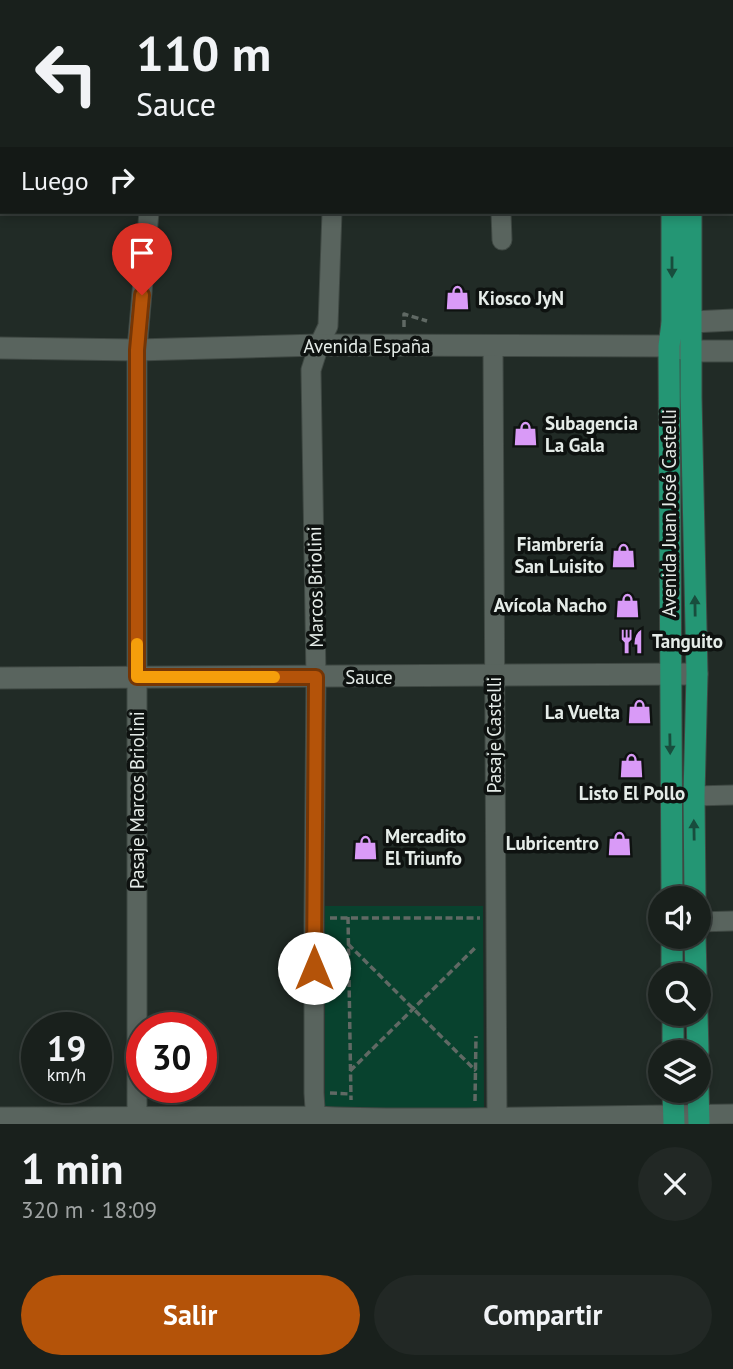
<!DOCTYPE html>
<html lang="es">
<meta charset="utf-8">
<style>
body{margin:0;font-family:"PT Sans",sans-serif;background:#222825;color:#f1f3f6;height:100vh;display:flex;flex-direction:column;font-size:26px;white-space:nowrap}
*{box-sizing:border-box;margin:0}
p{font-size:23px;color:#9fa3a3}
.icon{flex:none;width:38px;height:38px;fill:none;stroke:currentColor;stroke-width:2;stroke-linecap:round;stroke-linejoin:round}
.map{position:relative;height:1124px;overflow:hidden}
.panel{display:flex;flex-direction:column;background:#19201c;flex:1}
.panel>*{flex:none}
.hud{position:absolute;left:0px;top:0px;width:733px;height:214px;box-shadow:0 4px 10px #0003,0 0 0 2px #373e3b;background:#19201c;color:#f1f3f6;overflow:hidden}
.tools{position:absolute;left:648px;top:886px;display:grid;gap:14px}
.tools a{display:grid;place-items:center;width:63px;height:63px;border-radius:50%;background:#19201c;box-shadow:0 4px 10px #0003,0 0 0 2px #373e3b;font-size:35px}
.speed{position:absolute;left:21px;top:1012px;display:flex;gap:14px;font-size:35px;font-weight:700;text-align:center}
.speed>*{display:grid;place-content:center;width:91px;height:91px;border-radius:50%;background:#19201c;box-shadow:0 4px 10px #0003,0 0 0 2px #373e3b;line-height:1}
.speed small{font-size:18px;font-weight:400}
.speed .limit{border:10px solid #d22;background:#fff;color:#111}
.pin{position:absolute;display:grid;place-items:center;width:60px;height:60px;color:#fff;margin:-72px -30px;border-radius:50% 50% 50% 0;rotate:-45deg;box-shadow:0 0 7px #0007}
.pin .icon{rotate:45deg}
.me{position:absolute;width:77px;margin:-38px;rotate:0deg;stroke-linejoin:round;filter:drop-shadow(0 0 5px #0008)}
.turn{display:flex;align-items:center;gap:24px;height:147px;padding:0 21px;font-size:32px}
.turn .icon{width:91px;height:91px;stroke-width:2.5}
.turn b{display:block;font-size:49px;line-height:60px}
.then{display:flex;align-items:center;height:66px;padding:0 21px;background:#0003;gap:14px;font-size:26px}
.round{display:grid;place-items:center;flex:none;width:74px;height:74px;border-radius:37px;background:#222825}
.summary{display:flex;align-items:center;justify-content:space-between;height:119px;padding:0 21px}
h1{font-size:42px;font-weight:700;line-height:52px}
.cta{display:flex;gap:14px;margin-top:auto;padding:14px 21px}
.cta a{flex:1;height:80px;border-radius:42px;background:#b45309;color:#fff;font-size:28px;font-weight:700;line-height:80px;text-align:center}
.cta a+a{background:#222825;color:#f1f3f6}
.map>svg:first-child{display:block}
.green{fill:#08422e}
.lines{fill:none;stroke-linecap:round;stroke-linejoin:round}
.minor-casing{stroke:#3f4843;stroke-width:21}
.tertiary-casing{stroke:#3f4843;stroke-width:23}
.secondary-casing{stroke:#3f4843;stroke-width:23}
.primary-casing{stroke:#3f4843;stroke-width:23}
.path{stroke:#606964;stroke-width:3.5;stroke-dasharray:7 3.5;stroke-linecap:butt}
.minor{stroke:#59645e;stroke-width:19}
.tertiary{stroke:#59645e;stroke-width:21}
.secondary{stroke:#59645e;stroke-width:21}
.primary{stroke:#249674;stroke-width:21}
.oneway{fill:#184d3d}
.route-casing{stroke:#753606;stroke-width:18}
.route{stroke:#b45309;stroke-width:12}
.slow{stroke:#f59e0b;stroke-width:12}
.labels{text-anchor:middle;stroke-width:7;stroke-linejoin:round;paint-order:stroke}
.poi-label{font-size:19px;font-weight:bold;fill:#e5ece8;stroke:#0e1210;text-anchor:start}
.street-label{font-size:19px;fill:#e5ece8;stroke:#0e1210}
</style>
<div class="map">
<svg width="733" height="1124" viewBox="0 0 733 1124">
<rect width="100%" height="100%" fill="#212b26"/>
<path class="green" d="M325,906H483L484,1112L325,1108Z"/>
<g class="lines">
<defs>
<path id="minor" d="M499,0V2
M57,2V0
M182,2V0
M336,2V0
M0,115H2
M501,212L502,240
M493,346L497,1124
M694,796L733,795
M698,922L733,921
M0,1117L316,1116C366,1119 416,1118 466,1118C555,1117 644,1116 733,1114
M137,1124V350L149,212
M316,1124L314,1093V918L316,677L311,370L319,345L328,326L332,212"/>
<path id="tertiary" d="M0,678L697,674"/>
<path id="secondary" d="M672,323L733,320
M0,348L137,350L319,345L669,346L692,351H733"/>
<path id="primary" d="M671,0V2
M688,0V2
M691,212V397L697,674L694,796L695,898
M672,898L669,346L672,323V212
M672,936V975
M695,936L696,975
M673,1013V1052
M697,1013L698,1052
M698,1088L699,1124
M673,1090L674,1124"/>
</defs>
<use href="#minor" class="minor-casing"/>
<use href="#tertiary" class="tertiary-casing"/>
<use href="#secondary" class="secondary-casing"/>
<use href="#primary" class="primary-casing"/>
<path class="path" d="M404,327V314L427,321
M348,917L351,1100
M330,918H480
M348,944L476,1071
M350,1071L477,946
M330,1093L350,1094
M475,1101L476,1036"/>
<use href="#minor" class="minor"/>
<use href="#tertiary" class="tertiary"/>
<use href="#secondary" class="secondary"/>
<use href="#primary" class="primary"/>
</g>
<defs><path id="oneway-solid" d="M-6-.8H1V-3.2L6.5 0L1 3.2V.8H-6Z" transform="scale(1.75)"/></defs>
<g class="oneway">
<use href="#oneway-solid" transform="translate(672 267) rotate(90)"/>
<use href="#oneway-solid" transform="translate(695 606) rotate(-91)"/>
<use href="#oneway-solid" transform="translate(670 744) rotate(89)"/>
<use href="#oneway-solid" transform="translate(694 830) rotate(-91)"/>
</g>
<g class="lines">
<defs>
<path id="route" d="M142,295L137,350V677H316L314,968"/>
</defs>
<use href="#route" class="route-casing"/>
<use href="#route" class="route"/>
<path class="slow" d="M137,644V677H274"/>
</g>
<defs>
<symbol id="shop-bare" viewBox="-9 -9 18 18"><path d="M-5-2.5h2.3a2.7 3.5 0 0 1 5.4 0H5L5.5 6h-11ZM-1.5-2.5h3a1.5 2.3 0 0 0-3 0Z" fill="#d99af7" stroke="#0e1210" stroke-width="2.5" paint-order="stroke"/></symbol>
<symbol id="restaurant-bare" viewBox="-9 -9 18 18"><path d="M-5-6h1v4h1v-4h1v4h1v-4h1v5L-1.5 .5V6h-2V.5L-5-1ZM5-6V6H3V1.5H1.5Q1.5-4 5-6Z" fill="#d99af7" stroke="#0e1210" stroke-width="2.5" paint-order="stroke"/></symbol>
</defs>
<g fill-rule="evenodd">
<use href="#shop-bare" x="440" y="280" width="35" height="35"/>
<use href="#shop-bare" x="508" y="416" width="35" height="35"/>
<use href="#shop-bare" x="606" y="538" width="35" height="35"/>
<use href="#shop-bare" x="610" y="588" width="35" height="35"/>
<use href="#restaurant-bare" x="614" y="624" width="35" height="35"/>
<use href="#shop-bare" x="622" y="694" width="35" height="35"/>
<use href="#shop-bare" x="614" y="748" width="35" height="35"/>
<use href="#shop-bare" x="602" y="826" width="35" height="35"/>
<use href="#shop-bare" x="348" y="830" width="35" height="35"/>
</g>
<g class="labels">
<g class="poi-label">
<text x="478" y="305">Kiosco JyN</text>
<text x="545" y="430">Subagencia<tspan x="545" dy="22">La Gala</tspan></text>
<text x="604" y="551" text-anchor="end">Fiambrería<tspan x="604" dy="22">San Luisito</tspan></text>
<text x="607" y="612" text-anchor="end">Avícola Nacho</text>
<text x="652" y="648">Tanguito</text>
<text x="620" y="719" text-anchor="end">La Vuelta</text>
<text x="632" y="800" text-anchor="middle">Listo El Pollo</text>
<text x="385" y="843">Mercadito<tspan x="385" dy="22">El Triunfo</tspan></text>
<text x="599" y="850" text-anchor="end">Lubricentro</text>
</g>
<g class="street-label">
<text x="367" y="353">Avenida España</text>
<text transform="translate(669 513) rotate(-90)" y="7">Avenida Juan José Castelli</text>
<text transform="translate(315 587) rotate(-91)" y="7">Marcos Briolini</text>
<text x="369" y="684">Sauce</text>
<text transform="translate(494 735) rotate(-90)" y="7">Pasaje Castelli</text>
<text transform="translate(137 800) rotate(-90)" y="7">Pasaje Marcos Briolini</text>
</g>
</g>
</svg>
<div class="tools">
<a><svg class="icon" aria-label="sound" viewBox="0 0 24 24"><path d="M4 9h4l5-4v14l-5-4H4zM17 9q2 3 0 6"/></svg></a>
<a><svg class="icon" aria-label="search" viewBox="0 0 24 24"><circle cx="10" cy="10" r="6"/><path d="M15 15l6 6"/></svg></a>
<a><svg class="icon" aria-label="layers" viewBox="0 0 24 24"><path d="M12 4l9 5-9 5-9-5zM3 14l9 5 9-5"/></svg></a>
</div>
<div class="speed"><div>19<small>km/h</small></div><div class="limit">30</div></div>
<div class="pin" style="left:142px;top:295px;background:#d93025"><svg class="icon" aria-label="arrive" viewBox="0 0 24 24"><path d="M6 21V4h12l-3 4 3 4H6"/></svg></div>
<svg class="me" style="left:314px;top:968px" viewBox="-20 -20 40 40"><circle r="19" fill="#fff"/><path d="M0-13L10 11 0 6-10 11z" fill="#b45309"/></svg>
<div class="hud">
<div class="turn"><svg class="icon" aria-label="left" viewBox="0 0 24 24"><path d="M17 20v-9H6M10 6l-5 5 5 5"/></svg><div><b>110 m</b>Sauce</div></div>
<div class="then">Luego<svg class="icon" aria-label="right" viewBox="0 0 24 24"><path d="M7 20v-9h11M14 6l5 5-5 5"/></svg></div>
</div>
</div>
<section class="panel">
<div class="summary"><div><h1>1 min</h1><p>320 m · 18:09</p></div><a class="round"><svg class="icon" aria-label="close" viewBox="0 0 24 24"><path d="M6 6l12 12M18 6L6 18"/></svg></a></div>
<div class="cta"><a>Salir</a><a>Compartir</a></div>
</section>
